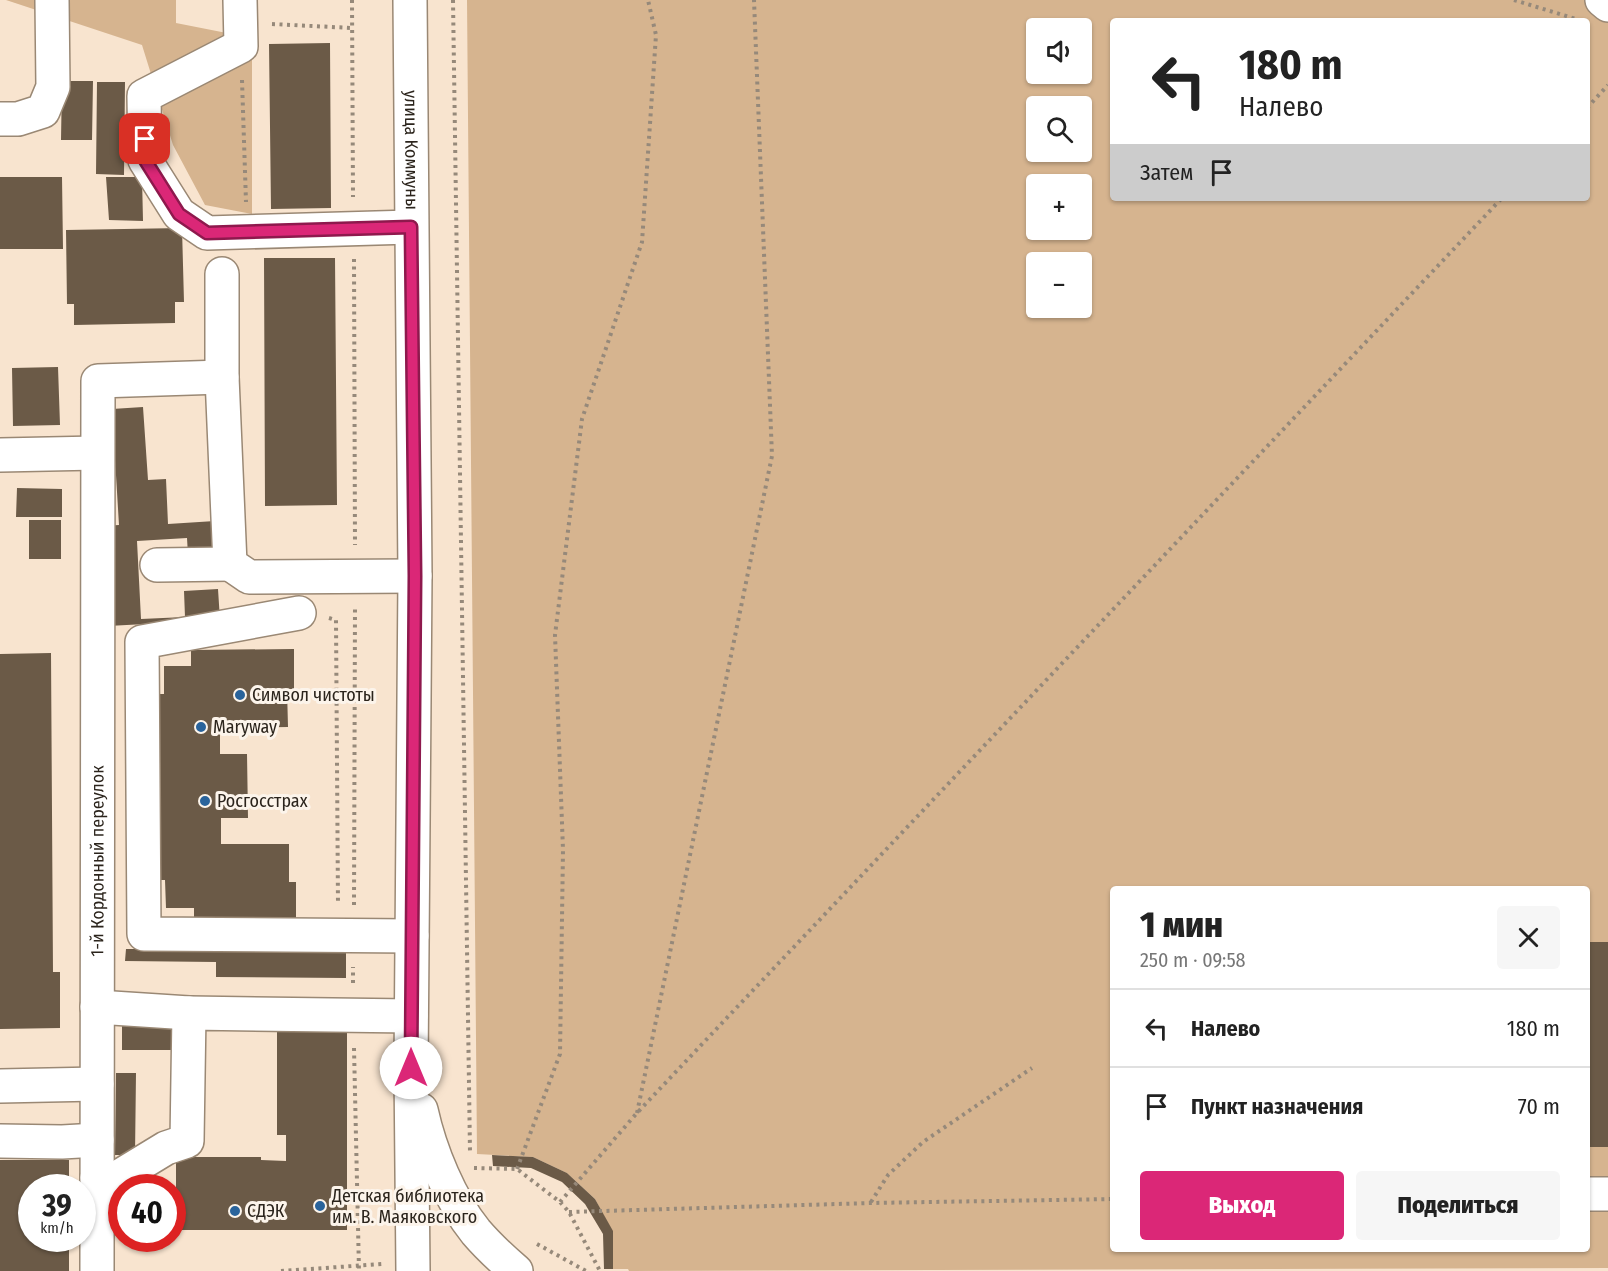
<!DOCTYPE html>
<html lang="ru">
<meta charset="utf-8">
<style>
body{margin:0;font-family:"Fira Sans Condensed",sans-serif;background:#f6f6f6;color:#222;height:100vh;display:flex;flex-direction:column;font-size:22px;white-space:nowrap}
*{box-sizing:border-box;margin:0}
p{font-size:20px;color:#767676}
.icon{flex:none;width:33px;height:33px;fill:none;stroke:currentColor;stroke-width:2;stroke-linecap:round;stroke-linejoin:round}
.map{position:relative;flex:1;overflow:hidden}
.panel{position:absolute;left:1110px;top:886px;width:480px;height:366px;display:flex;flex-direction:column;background:#fff;border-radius:6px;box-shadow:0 2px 4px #0004}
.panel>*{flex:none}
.top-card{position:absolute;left:1110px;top:18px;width:480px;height:183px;border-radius:6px;box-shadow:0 2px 4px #0004;background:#fff;color:#222;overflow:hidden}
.tools{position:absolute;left:1026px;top:18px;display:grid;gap:12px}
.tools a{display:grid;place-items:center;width:66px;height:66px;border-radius:6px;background:#fff;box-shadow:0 2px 4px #0004;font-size:30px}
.speed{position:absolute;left:18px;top:1174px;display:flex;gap:12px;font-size:30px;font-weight:700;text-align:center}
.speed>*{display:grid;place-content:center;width:78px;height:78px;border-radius:50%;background:#fff;box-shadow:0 2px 4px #0004;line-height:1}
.speed small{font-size:15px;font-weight:400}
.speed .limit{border:9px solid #d22;background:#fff;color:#111}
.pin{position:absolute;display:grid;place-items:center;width:51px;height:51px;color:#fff;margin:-26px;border-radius:12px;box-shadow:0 3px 9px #0006}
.me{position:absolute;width:66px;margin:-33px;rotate:0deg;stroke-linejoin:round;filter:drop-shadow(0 0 4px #0008)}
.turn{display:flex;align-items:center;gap:21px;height:126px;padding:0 30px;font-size:27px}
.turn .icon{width:78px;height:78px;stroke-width:2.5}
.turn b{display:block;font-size:42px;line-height:51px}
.then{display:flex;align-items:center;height:57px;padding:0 30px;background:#0003;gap:12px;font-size:22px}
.round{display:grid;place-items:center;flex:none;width:63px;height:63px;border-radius:6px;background:#f6f6f6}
.headline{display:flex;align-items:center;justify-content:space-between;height:102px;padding:0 30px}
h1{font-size:36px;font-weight:800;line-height:45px}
.cta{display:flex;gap:12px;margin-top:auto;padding:12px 30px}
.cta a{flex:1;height:69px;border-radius:6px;background:#db2777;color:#fff;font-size:24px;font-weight:800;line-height:69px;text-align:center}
.cta a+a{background:#f6f6f6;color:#222}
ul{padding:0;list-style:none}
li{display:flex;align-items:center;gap:18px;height:78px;padding:0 30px;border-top:2px solid #e0e0e0}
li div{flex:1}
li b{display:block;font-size:22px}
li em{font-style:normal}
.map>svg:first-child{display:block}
.green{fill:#d6b48f;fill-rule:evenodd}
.building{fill:#6b5a47}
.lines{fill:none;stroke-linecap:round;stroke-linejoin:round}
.minor-casing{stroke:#9a8874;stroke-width:36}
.path{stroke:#96897a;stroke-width:4;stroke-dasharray:3 4.5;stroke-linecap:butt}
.minor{stroke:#fff;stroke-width:33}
.route-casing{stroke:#8e194d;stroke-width:15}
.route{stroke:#db2777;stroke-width:10}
.poi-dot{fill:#29639b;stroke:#fcf4eb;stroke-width:2}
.labels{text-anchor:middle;stroke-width:6;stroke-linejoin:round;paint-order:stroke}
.street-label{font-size:18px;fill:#2b241c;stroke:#fcf4eb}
.poi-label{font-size:18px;fill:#2b241c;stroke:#fcf4eb;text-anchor:start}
</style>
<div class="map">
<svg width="1608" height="1271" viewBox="0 0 1608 1271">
<rect width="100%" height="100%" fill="#f8e4cf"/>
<path class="green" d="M6,0H176V23L252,38V214L205,205L173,145L142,45Z
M467,0H1608V1268L629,1271L628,1269H613L612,1231L595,1199L567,1173L533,1157L477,1154ZM1113,21H1587V198H1113ZM1036,28H1082V74H1036ZM1036,106H1082V152H1036ZM1036,184H1082V230H1036ZM1036,262H1082V308H1036ZM1113,890H1587V1250H1113Z"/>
<path class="building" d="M330,43L331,208L271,209L269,44Z
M62,81H93L92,140H61Z
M97,82H125L124,175L96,174Z
M0,177H62L63,249H0Z
M106,177H142L143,221L109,220Z
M182,228L184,302H175V323L74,325V304H67L66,230Z
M264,258H335L337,505L265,506Z
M58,367L60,425L13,426L12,368Z
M143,407L148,480L166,479L168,524L215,521L217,553L188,555L187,538L137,541L141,619L185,617L184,591L218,589L220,620L108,626L102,526L119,525L112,409Z
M17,488L62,489V517H16Z
M29,520H61V559H29Z
M294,649V689H287L288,727L220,728V754H247L248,818H221V844H289V882H296V922L194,924V908H166L165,880H152L150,694H164V666H191V650Z
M51,653L53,972H60V1028L0,1029V654Z
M1587,942H1608V1147H1587Z
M126,949L346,950V978L216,977V962L125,961Z
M171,1018V1050H122V1019Z
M277,1030H347V1230H176V1157H261V1160L286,1161V1135H277Z
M116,1073H136L135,1155H115Z
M492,1155L533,1157L567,1173L595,1199L613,1231V1269H604L603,1234L585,1204L562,1182L531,1168L493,1166Z
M0,1160H69V1188H32V1239H69V1271H0Z"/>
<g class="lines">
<defs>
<g id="minor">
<path d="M240,0L241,46L144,96L145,160L179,214L207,233L411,227"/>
<path id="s1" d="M410,0L415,576L411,1068L413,1271"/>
<path d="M1602,0L1608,5"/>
<path d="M0,119H18L43,111L53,87L52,0"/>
<path d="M222,274V377L230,564L249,577L415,576"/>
<path d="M0,455L97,453"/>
<path d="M157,565L230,564"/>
<path d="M299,613L142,642L144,934L412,936"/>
<path d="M97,1007L189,1013"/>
<path d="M0,1086L97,1084"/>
<path d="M421,1110C430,1151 450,1200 476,1232C488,1246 502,1259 516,1271"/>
<path d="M0,1141L62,1142L97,1140"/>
<path d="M97,1178L115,1179L166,1148L187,1141L189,1013L411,1016"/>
<path d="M1587,1194H1608"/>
<path id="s2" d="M97,1271L98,381L222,377"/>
</g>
</defs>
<use href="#minor" class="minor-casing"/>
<path class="path" d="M352,0L353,197
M453,0L470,1152
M1514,0L1576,19
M272,24L352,28
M242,80L246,202
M1587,108L1608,85
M354,259L355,545
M329,618L336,620L338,905
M354,905L355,607
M353,983V967
M354,1048L359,1271
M637,1113L772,456L754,0
M474,1168L517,1169L560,1202L569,1212L600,1271
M517,1169L560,1054L563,850L555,635L582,419L642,242L656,35L648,0
M560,1202L636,1114L1502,198
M871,1202L888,1175L923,1142L1032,1068
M569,1212L871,1203L1113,1199
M537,1244L586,1271
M281,1271L382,1264"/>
<use href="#minor" class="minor"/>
</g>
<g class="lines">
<defs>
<path id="route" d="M145,139V160L179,214L207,233L411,227L415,576L411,1068"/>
</defs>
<use href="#route" class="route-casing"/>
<use href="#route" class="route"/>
</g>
<g class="poi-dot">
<circle cx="240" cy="695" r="6"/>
<circle cx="201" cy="727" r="6"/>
<circle cx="205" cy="801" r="6"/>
<circle cx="320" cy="1206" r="6"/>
<circle cx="235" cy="1211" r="6"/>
</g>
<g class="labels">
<g class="street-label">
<text dy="6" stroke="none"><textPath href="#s1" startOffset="150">улица Коммуны</textPath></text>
<text dy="6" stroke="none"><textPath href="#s2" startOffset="410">1-й Кордонный переулок</textPath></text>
</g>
<g class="poi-label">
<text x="252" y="701">Символ чистоты</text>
<text x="213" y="733">Maryway</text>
<text x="217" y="807">Росгосстрах</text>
<text x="332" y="1202">Детская библиотека<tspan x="332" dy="21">им. В. Маяковского</tspan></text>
<text x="247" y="1217">СДЭК</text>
</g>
</g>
</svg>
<div class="tools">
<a><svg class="icon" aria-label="sound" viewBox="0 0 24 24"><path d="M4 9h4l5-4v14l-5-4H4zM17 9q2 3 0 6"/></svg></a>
<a><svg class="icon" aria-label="search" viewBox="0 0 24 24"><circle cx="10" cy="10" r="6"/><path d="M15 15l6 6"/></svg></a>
<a>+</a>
<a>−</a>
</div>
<div class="speed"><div>39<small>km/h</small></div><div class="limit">40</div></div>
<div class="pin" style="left:145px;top:139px;background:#d93025"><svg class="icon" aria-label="arrive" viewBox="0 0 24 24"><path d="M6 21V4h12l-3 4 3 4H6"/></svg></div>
<svg class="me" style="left:411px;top:1068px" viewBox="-20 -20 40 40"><circle r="19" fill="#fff"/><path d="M0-13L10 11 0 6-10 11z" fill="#db2777"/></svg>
<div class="top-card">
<div class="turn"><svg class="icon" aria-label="left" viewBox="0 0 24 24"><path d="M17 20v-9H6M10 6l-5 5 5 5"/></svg><div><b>180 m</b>Налево</div></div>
<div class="then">Затем<svg class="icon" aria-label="arrive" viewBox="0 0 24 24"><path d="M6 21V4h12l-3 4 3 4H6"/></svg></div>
</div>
<section class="panel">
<div class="headline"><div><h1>1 мин</h1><p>250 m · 09:58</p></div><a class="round"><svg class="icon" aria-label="close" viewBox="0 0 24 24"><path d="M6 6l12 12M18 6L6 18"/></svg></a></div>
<ul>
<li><svg class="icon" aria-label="left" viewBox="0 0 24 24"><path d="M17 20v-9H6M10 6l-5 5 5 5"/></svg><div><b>Налево</b></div><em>180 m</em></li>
<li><svg class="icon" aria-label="arrive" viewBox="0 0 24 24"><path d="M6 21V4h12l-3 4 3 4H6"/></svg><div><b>Пункт назначения</b></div><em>70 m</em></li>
</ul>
<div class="cta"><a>Выход</a><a>Поделиться</a></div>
</section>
</div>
